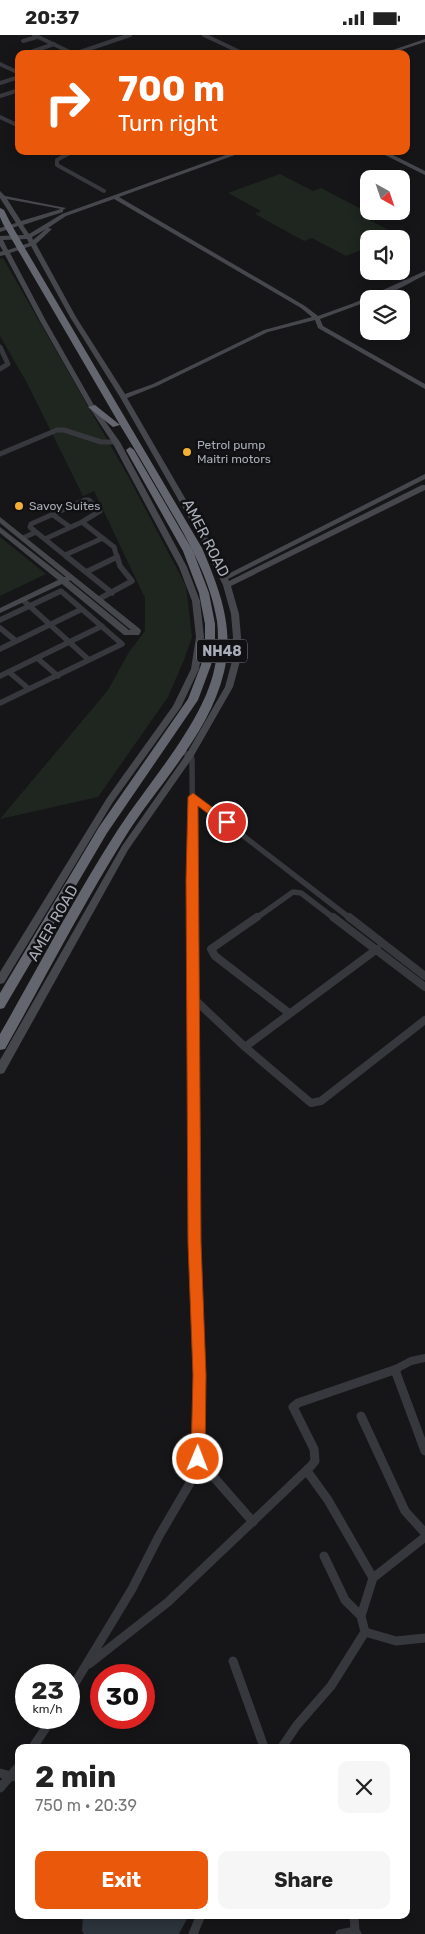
<!DOCTYPE html>
<meta charset="utf-8">
<style>
body{margin:0;font-family:Rubik,sans-serif;background:#f6f6f6;color:#222;height:100vh;display:flex;flex-direction:column;font-size:19px;white-space:nowrap}
*{box-sizing:border-box;margin:0}
p{font-size:16px;color:#767676}
.icon{flex:none;width:28px;height:28px;fill:none;stroke:currentColor;stroke-width:2;stroke-linecap:round;stroke-linejoin:round}
.map{position:relative;flex:1;overflow:hidden}
.panel{position:absolute;left:15px;top:1709px;width:395px;height:175px;display:flex;flex-direction:column;background:#fff;border-radius:10px;box-shadow:0 2px 12px #0003}
.panel>*{flex:none}
.hud{position:absolute;left:15px;top:15px;width:395px;height:105px;border-radius:10px;box-shadow:0 2px 12px #0003;background:#ea580c;color:#fff;overflow:hidden}
.needle{width:32px;rotate:140deg}
.controls{position:absolute;left:360px;top:135px;display:grid;gap:10px}
.controls a{display:grid;place-items:center;width:50px;height:50px;border-radius:10px;background:#fff;box-shadow:0 2px 12px #0003;font-size:25px}
.speed{position:absolute;left:15px;top:1629px;display:flex;gap:10px;font-size:25px;font-weight:700;text-align:center}
.speed>*{display:grid;place-content:center;width:65px;height:65px;border-radius:50%;background:#fff;box-shadow:0 2px 12px #0003;line-height:1}
.speed small{font-size:12px;font-weight:400}
.speed .limit{border:8px solid #d22;background:#fff;color:#111}
.pin{position:absolute;display:grid;place-items:center;width:42px;height:42px;color:#fff;margin:-21px;border:2px solid #fff;border-radius:50%;box-shadow:0 1px 5px #0007}
.me{position:absolute;width:55px;margin:-28px;rotate:1deg;stroke-linejoin:round;filter:drop-shadow(0 0 4px #0008)}
.turn{display:flex;align-items:center;gap:18px;height:105px;padding:0 20px;font-size:22px}
.turn .icon{width:65px;height:65px;stroke-width:2.5}
.turn b{display:block;font-size:35px;line-height:42px}
.round{display:grid;place-items:center;flex:none;width:52px;height:52px;border-radius:10px;background:#f6f6f6}
.headline{display:flex;align-items:center;justify-content:space-between;height:85px;padding:0 20px}
h1{font-size:30px;font-weight:700;line-height:38px}
.action{display:flex;gap:10px;margin-top:auto;padding:10px 20px}
.action a{flex:1;height:58px;border-radius:10px;background:#ea580c;color:#fff;font-size:20px;font-weight:700;line-height:58px;text-align:center}
.action a+a{background:#f6f6f6;color:#222}
.status{display:flex;justify-content:space-between;align-items:center;height:35px;padding:0 25px;background:#fff;direction:ltr}
.status svg{height:14px;fill:currentColor}
.map>svg:first-child{display:block}
.green{fill:#1e261f}
.water{fill:#2c353c}
.lines{fill:none;stroke-linecap:round;stroke-linejoin:round}
.street-far4{stroke:#37383d;stroke-width:4}
.street-far3{stroke:#37383d;stroke-width:5}
.street-far2{stroke:#37383d;stroke-width:5.5}
.street-far1{stroke:#37383d;stroke-width:8}
.street{stroke:#37383d;stroke-width:9}
.secondary{fill:#45474d;fill-rule:evenodd}
.highway{fill:#63666e;fill-rule:evenodd}
.highway-bridge{stroke:#63666e;stroke-width:7}
.route{fill:#ea580c;stroke:#983908}
.poi-dot{fill:#f2b134;stroke:#111113;stroke-width:2}
.labels{text-anchor:middle;stroke-width:5;stroke-linejoin:round;paint-order:stroke}
.far-poi-label{font-size:12px;fill:#a8adb8;stroke:#111113;text-anchor:start}
.shield{fill:#111113;stroke:#7b7e86;stroke-width:1}
.shield-label{font-size:14px;font-weight:bold;fill:#a8adb8}
.street-label{font-size:15px;fill:#a8adb8;stroke:#111113}
</style>
<div class="status"><b>20:37</b><svg viewBox="0 0 49 12"><path d="M0 12V9h3v3zM5 12V6h3v6zM10 12V3h3v9zM15 12V0h3v12zM26 1h20v11H26zM47 4h2v5h-2z"/></svg></div>
<div class="map">
<svg width="425" height="1899" viewBox="0 0 425 1899">
<rect width="100%" height="100%" fill="#161618"/>
<path class="green" d="M280,139L313,156L321,153L371,179L364,182L398,200L389,204H369V212L346,221L312,203L304,206L255,179L261,176L228,158Z
M3,223L128,441L186,551L192,602L184,625L168,662L98,762L0,784L108,655L129,617L145,596V563L94,456L83,461L27,348L0,301V224Z
M0,502L46,539L0,561Z"/>
<path class="water" d="M83,1880H189L179,1899H84L82,1896Z"/>
<g class="lines">
<path class="street-far4" d="M34,0L74,19
M204,0L244,19
M23,6L37,2
M25,19L54,9
M74,19L130,0
M0,29L19,38
M0,48L19,42
M0,61L19,55
M0,82L19,91
M73,116L57,125V130L104,156"/>
<path class="street-far3" d="M0,312L8,329L0,334
M0,419L57,395H64L101,407H116
M53,480L70,492
M36,497L67,522
M23,503L36,497L30,492L31,489L85,465H89L100,476L82,487L114,512L117,522
M45,504L82,487
M65,520L103,503"/>
<path class="street-far2" d="M66,521L112,558
M86,537L117,522
M99,564L132,546L120,531L117,521
M23,565L89,625
M0,585L61,556L122,609L0,668
M0,593L16,606
M0,614L82,574
M37,623L58,641
M9,637L29,654
M0,641L102,591
M179,716L190,720L192,724L193,884
M193,762L351,884
M255,884L293,857L301,858L335,884"/>
<path class="street-far1" d="M193,882L194,1208L200,1335
M257,882L211,914L215,921L289,978
M333,882L425,952
M349,882L425,941
M193,963L245,1012L311,1068L321,1066L425,985
M245,1012L377,914
M394,1335L411,1326L425,1323"/>
<path class="street" d="M395,1335L425,1416
M361,1381L405,1476L425,1498
M198,1424L253,1487
M307,1436L328,1465L373,1543
M324,1521L345,1565L361,1581
M365,1597L396,1606L425,1603
M233,1626L264,1712
M89,1629L168,1567L311,1431L315,1426L314,1414L293,1372L298,1368L397,1334
M69,1658L132,1554L159,1501L190,1448L198,1424L200,1334
M33,1712L53,1682
M282,1712L297,1690L331,1651L365,1597L361,1581L373,1543L425,1502
M0,1738L19,1743
M0,1753L19,1731
M354,1880L355,1896
M193,1899L201,1880
M340,1899L355,1896L357,1899"/>
<path class="secondary" d="M425,4V7L389,19H381Z
M237,116H246L119,162L305,271L318,281L354,268L425,236V240C411,247 382,264 369,264V266L320,284L323,291L425,349V354L318,293L315,285L268,297L157,351L127,363L207,501L226,540L425,439V444L228,544L229,546L422,450H425V455L231,551L239,579L241,602L240,626L233,652L193,722L128,815L4,1038L0,1039V1025L122,811L187,718L225,652L232,626L233,602L231,579L223,550L199,501L120,362L70,282L31,211L10,218L46,286L95,372L120,407L187,532L200,566L204,602L199,634L181,672L113,767L4,948L0,949V937L107,763L173,671L191,634L196,602L192,566L179,532L112,407L89,372L40,286L5,220L0,221V217L3,216L0,211V201L24,200L18,191L0,197V193L16,188L0,163V156L5,161L66,173L63,175V177L23,190L29,199L62,179ZM7,164L61,174L21,186ZM114,164L301,273L312,282L264,295L153,349L125,359L76,282L36,209L52,194L48,193L66,181ZM46,194L33,205L32,202ZM27,204L29,208L8,215L3,205Z
M377,116H385L425,136V140Z
M0,482L140,594L141,596L139,600H124L62,549L0,578V573L58,545L0,498V492L64,542H66L0,488ZM70,545L131,595H129L69,546Z"/>
<path class="highway" d="M0,173L4,175L11,189L10,191L3,189L0,182Z
M19,213L26,215L202,513C219,553 235,593 224,637C209,700 158,749 125,802C82,871 45,943 5,1014L0,1015V999C39,931 75,861 117,796C147,750 184,710 206,660C216,637 220,610 217,586C210,543 188,505 166,468C151,442 136,416 120,390L113,392L88,372L95,370L120,390L18,215Z
M130,412L134,415L193,516L209,558L215,589V605L211,630L198,665L107,798L4,973L0,974V958L99,792L188,664L201,630L205,605V589L199,558L183,516L126,415Z"/>
<path class="highway-bridge" d="M7,189L22,215"/>
</g>
<path class="route" d="M193,758L232,787L227,791L223,790L198,771L201,1208L206,1340L205,1424L203,1429L198,1431L193,1429L191,1424L193,1340L188,1208L186,845L188,762Z"/>
<g class="poi-dot">
<circle cx="187" cy="417" r="5"/>
<circle cx="19" cy="471" r="5"/>
</g>
<g class="labels">
<g class="far-poi-label">
<text x="197" y="414">Petrol pump<tspan x="197" dy="14">Maitri motors</tspan></text>
<text x="29" y="475">Savoy Suites</text>
</g>
<rect class="shield" x="197" y="604.5" width="50" height="23" rx="4"/>
<g class="shield-label">
<text x="222" y="621">NH48</text>
</g>
<g class="street-label">
<text transform="translate(206 503) rotate(63)" y="5">AMER ROAD</text>
<text transform="translate(53 888) rotate(-60)" y="5">AMER ROAD</text>
</g>
</g>
</svg>
<div class="controls">
<a><svg class="needle" viewBox="-14 -14 28 28"><path d="M0-13l5 13h-10z" fill="#e53935"/><path d="M0 13l5-13h-10z" fill="#767676"/></svg></a>
<a><svg class="icon" aria-label="sound" viewBox="0 0 24 24"><path d="M4 9h4l5-4v14l-5-4H4zM17 9q2 3 0 6"/></svg></a>
<a><svg class="icon" aria-label="layers" viewBox="0 0 24 24"><path d="M12 4l9 5-9 5-9-5zM3 14l9 5 9-5"/></svg></a>
</div>
<div class="speed"><div>23<small>km/h</small></div><div class="limit">30</div></div>
<div class="pin" style="left:227px;top:787px;background:#d93025"><svg class="icon" aria-label="arrive" viewBox="0 0 24 24"><path d="M6 21V4h12l-3 4 3 4H6"/></svg></div>
<svg class="me" style="left:198px;top:1424px" viewBox="-20 -20 40 40"><circle r="17" fill="#ea580c" stroke="#fff" stroke-width="3"/><path d="M0-11L8 9 0 5-8 9z" fill="#fff"/></svg>
<div class="hud">
<div class="turn"><svg class="icon" aria-label="right" viewBox="0 0 24 24"><path d="M7 20v-9h11M14 6l5 5-5 5"/></svg><div><b>700 m</b>Turn right</div></div>
</div>
<section class="panel">
<div class="headline"><div><h1>2 min</h1><p>750 m · 20:39</p></div><a class="round"><svg class="icon" aria-label="close" viewBox="0 0 24 24"><path d="M6 6l12 12M18 6L6 18"/></svg></a></div>
<div class="action"><a>Exit</a><a>Share</a></div>
</section>
</div>
